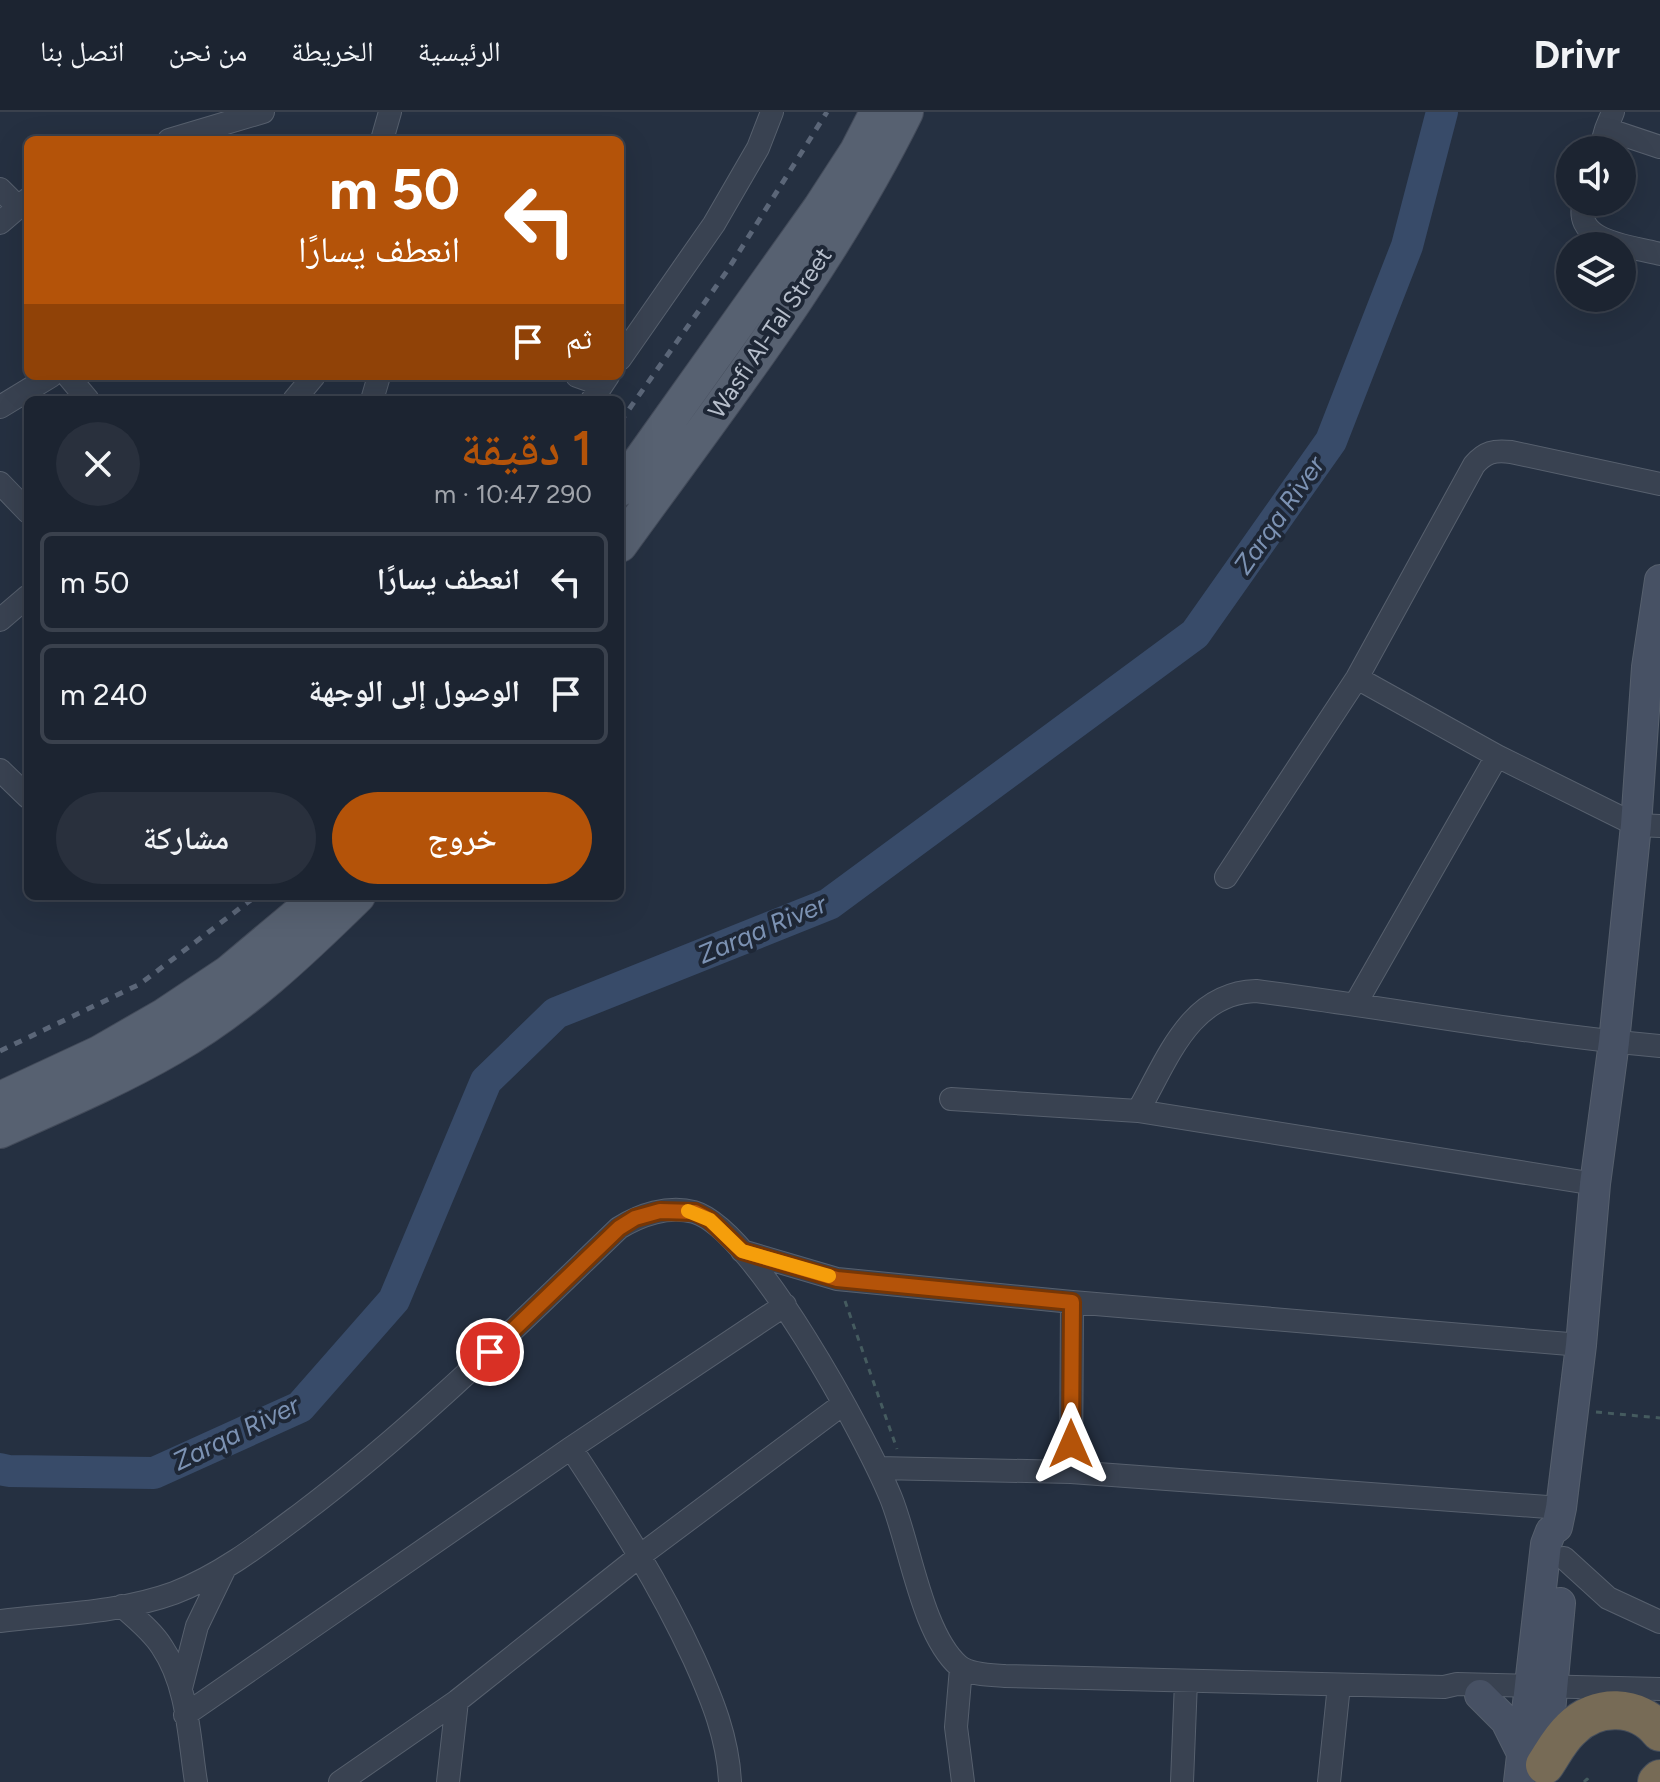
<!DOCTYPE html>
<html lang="ar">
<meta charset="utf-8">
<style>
body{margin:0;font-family:Figtree,"Noto Naskh Arabic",sans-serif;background:#29303d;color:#f1f3f6;direction:rtl;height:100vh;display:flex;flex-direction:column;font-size:30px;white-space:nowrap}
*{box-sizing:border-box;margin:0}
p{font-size:26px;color:#a0a4ab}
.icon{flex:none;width:44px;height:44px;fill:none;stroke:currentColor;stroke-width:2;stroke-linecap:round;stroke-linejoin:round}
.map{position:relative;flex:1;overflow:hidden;direction:ltr}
.sheet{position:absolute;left:24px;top:284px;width:600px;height:504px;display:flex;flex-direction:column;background:#1c2431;border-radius:12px;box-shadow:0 8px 32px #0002,0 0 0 2px #3a414d;direction:rtl}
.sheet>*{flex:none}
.top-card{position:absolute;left:24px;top:24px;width:600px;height:244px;border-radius:12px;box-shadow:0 8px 32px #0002,0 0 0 2px #3a414d;direction:rtl;background:#b45309;color:#fff;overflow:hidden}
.controls{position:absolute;left:1556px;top:24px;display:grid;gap:16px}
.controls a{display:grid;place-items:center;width:80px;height:80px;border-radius:50%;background:#1c2431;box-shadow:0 8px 32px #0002,0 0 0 2px #3a414d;font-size:40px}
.pin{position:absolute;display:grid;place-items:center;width:68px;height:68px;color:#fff;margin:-34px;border:4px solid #fff;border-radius:50%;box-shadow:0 2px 8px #0007}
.me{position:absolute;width:88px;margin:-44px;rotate:0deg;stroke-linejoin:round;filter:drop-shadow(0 0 6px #0008)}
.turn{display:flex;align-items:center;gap:28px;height:168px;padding:0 32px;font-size:36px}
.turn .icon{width:104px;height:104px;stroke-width:2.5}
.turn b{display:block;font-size:56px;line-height:68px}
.then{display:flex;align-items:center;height:76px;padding:0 32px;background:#0003;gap:16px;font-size:30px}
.round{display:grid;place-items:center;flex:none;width:84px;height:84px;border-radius:42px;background:#29303d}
.summary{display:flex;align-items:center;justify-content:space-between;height:136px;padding:0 32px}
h1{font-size:48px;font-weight:600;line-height:60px;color:#b45309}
.button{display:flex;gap:16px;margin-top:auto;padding:16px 32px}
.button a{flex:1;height:92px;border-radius:48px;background:#b45309;color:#fff;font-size:32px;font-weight:600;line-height:92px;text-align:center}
.button a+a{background:#29303d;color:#f1f3f6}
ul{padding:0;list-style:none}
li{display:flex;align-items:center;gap:24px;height:100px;margin:0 16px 12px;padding:0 16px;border:4px solid #3a414d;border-radius:12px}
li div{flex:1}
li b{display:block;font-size:30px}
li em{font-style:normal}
header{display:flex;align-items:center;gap:48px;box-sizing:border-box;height:112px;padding:0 40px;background:#1c2431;border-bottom:2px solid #3a414d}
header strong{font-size:38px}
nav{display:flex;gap:44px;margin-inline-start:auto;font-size:28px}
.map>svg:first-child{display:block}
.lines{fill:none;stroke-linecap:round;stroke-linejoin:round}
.river{stroke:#384b69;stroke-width:32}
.street-casing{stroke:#57606e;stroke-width:24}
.secondary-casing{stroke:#57606e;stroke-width:32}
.primary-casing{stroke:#434b5a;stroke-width:36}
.highway-casing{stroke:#444d5b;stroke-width:40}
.path{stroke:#455b5f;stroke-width:3;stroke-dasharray:6 6;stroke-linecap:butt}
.street{stroke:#394251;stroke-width:22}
.secondary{stroke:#475164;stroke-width:30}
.primary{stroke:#576171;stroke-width:34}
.highway{stroke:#776b56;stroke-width:38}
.rail{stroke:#5b6678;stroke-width:5;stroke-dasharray:8 8;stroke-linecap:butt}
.route-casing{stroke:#753606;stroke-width:20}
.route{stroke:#b45309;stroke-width:14}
.slow{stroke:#f59e0b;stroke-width:14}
.labels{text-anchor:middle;stroke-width:8;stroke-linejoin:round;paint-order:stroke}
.street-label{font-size:24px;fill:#b6becb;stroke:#1e2736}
.water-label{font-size:26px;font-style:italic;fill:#7c92b3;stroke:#1e2736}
</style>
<header>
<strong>Drivr</strong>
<nav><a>الرئيسية</a><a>الخريطة</a><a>من نحن</a><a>اتصل بنا</a></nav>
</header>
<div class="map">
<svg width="1660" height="1670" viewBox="0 0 1660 1670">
<rect width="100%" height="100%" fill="#253041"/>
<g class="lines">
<path class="river" d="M0,1357L9,1359L154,1361L300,1295L394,1188L486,969L556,901L829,792L1195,522L1331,329L1407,134L1442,0"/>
<defs>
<path id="street" d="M1613,0L1606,17L1660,35
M169,28L263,0
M382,28L390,0
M1600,38L1606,17
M0,77L18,95
M1584,90C1572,131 1631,134 1660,142
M0,111L28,87
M620,247L714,112L758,36L772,0
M68,264L88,288
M577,264L602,273
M294,288L314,264
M372,288L379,264
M592,288L608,264
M0,295L51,264
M0,371L28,400
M0,508L28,484
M1357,566L1497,644L1636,713L1660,714
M0,658L28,685
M1226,765L1357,566L1474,353C1485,340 1494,338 1511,340L1660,372
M1356,891L1497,644
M951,987L1138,999L1595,1072
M1138,999C1167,949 1189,881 1256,879C1391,896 1525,922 1660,934
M742,1139L837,1167L1072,1190L1581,1233
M571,1336C617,1406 659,1471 694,1547C712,1587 728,1626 730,1670
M878,1356L1071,1360L1561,1396
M1071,1360L1072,1190
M1564,1446L1608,1486L1660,1510
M122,1494C136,1507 152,1519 162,1535C188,1573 189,1626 196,1670
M0,1509C57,1502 119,1501 174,1481C221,1463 262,1431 302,1401C416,1315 517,1214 619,1116C640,1103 668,1093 694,1100C754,1117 867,1327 891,1386C910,1433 922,1522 959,1554C970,1563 991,1563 1005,1564L1444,1575L1457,1572L1660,1577
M961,1556L956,1615L963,1670
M181,1576L197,1514L225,1456
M185,1603L571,1336L785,1193
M340,1670L457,1589L641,1443L843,1292
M448,1670L457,1589
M1182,1670L1186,1569
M1329,1670L1339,1573"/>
<path id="secondary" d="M1480,1583L1506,1609L1522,1641
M1545,1654L1560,1491
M1519,1670L1546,1432L1551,1419L1557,1415L1561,1396L1581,1233L1595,1072L1614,930L1636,713L1647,555L1660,468"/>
<path id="primary" d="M620,377L820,96L857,39L877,0
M620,433C721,293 829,156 906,0
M0,987L99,941L165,903L228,861L320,784
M0,1019C58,993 117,968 172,936C242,896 301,840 358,784"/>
<path id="highway" d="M1545,1653C1553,1641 1560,1627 1571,1617C1596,1591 1638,1592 1660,1620
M1657,1670L1660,1667"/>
</defs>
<use href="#street" class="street-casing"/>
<use href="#secondary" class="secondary-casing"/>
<use href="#primary" class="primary-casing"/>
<use href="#highway" class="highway-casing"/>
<path class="path" d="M845,1189L897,1337
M1596,1300L1660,1306
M1584,1670L1587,1667L1590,1670"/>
<use href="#street" class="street"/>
<use href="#secondary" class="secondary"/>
<use href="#primary" class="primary"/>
<use href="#highway" class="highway"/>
<path class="rail" d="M620,310L727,159L827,0
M0,939L140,872L256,784"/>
</g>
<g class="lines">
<defs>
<path id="route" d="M490,1240L619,1116L635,1106L660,1099L695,1100L710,1108L742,1139L837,1167L1072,1190L1071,1332"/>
</defs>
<use href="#route" class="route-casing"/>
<use href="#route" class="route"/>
<path class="slow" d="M688,1099L710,1108L742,1139L829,1164"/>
</g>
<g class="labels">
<g class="street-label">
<text transform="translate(770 221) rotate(-56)" y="8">Wasfi Al-Tal Street</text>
</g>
<g class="water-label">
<text transform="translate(1279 403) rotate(-55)" y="9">Zarqa River</text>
<text transform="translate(762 817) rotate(-23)" y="9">Zarqa River</text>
<text transform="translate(236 1321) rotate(-26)" y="9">Zarqa River</text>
</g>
</g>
</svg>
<div class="controls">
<a><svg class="icon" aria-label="sound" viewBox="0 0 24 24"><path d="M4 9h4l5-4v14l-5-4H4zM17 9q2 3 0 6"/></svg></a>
<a><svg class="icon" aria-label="layers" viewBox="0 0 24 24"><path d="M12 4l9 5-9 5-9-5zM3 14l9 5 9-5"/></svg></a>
</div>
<div class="pin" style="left:490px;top:1240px;background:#d93025"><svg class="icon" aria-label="arrive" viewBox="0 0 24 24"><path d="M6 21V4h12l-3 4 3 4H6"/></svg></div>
<svg class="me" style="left:1071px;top:1332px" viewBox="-20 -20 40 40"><path d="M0-17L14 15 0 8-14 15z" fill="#b45309" stroke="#fff" stroke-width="4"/></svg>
<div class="top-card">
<div class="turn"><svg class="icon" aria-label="left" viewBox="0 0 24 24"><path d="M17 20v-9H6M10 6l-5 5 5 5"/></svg><div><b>50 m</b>انعطف يسارًا</div></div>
<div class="then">ثم<svg class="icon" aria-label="arrive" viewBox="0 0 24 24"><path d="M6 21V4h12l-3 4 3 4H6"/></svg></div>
</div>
<section class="sheet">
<div class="summary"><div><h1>1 دقيقة</h1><p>290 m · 10:47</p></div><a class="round"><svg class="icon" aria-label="close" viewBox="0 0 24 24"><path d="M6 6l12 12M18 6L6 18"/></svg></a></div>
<ul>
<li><svg class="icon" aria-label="left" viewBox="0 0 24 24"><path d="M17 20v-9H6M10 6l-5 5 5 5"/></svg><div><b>انعطف يسارًا</b></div><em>50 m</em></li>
<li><svg class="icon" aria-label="arrive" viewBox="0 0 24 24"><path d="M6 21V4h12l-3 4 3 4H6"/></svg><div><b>الوصول إلى الوجهة</b></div><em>240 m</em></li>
</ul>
<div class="button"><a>خروج</a><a>مشاركة</a></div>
</section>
</div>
